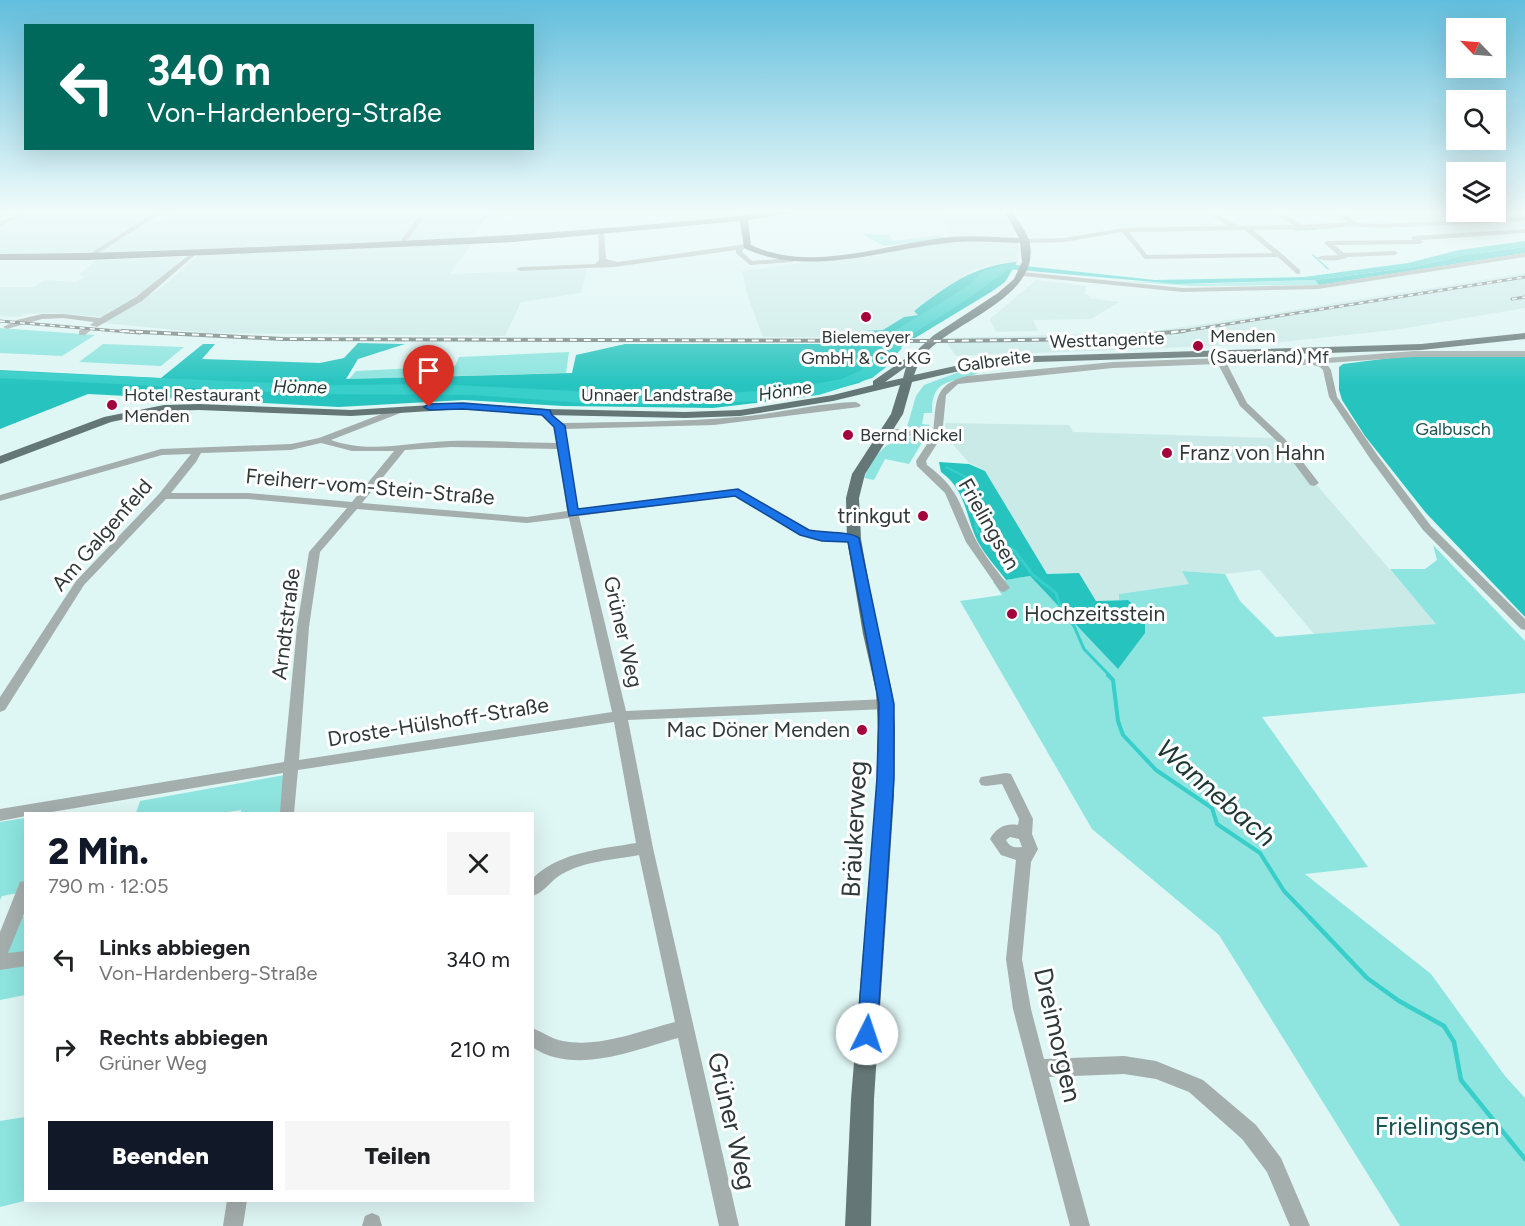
<!DOCTYPE html>
<html lang="de">
<meta charset="utf-8">
<style>
body{margin:0;font-family:Figtree,sans-serif;background:#f6f6f6;color:#202124;height:100vh;display:flex;flex-direction:column;font-size:22px;white-space:nowrap}
*{box-sizing:border-box;margin:0}
p{font-size:20px;color:#757577}
.icon{flex:none;width:33px;height:33px;fill:none;stroke:currentColor;stroke-width:2;stroke-linecap:round;stroke-linejoin:round}
.map{position:relative;flex:1;overflow:hidden}
.sheet{position:absolute;left:24px;top:812px;width:510px;height:390px;display:flex;flex-direction:column;background:#fff;border-radius:0px;box-shadow:0 6px 24px #0002}
.sheet>*{flex:none}
.top-card{position:absolute;left:24px;top:24px;width:510px;height:126px;border-radius:0px;box-shadow:0 6px 24px #0002;background:#00695c;color:#fff;overflow:hidden}
.needle{width:39px;rotate:295deg}
.controls{position:absolute;left:1446px;top:18px;display:grid;gap:12px}
.controls a{display:grid;place-items:center;width:60px;height:60px;border-radius:0px;background:#fff;box-shadow:0 6px 24px #0002;font-size:30px}
.pin{position:absolute;display:grid;place-items:center;width:51px;height:51px;color:#fff;margin:-62px -26px;border-radius:50% 50% 50% 0;rotate:-45deg;box-shadow:0 0 6px #0007}
.pin .icon{rotate:45deg}
.me{position:absolute;width:66px;margin:-33px;rotate:4deg;stroke-linejoin:round;filter:drop-shadow(0 0 4px #0008)}
.turn{display:flex;align-items:center;gap:21px;height:126px;padding:0 24px;font-size:27px}
.turn .icon{width:78px;height:78px;stroke-width:2.5}
.turn b{display:block;font-size:42px;line-height:51px}
.round{display:grid;place-items:center;flex:none;width:63px;height:63px;border-radius:0px;background:#f6f6f6}
.headline{display:flex;align-items:center;justify-content:space-between;height:102px;padding:0 24px}
h1{font-size:36px;font-weight:800;line-height:45px;color:#111827}
.action{display:flex;gap:12px;margin-top:auto;padding:12px 24px}
.action a{flex:1;height:69px;border-radius:0px;background:#111827;color:#fff;font-size:24px;font-weight:800;line-height:69px;text-align:center}
.action a+a{background:#f6f6f6;color:#202124}
ul{padding:0;list-style:none}
li{display:flex;align-items:center;gap:18px;height:90px;padding:0 24px}
li div{flex:1}
li b{display:block;font-size:22px}
li em{font-style:normal}
.map>svg:first-child{display:block}
.built{fill:#caeae8}
.green{fill:#8ee4df}
.forest{fill:#27c4bf}
.water{fill:#38cec9}
.lines{fill:none;stroke-linecap:round;stroke-linejoin:round}
.stream-far4{stroke:#38cec9;stroke-width:1.5}
.stream-far3{stroke:#38cec9;stroke-width:2}
.stream-far2{stroke:#38cec9;stroke-width:3}
.stream-far1{stroke:#38cec9;stroke-width:4}
.stream{stroke:#38cec9;stroke-width:4.5}
.minor{fill:#a4aead;fill-rule:evenodd}
.major{fill:#647675;fill-rule:evenodd}
.rail-far1-casing{stroke:#71807e;stroke-width:3}
.rail-casing{stroke:#71807e;stroke-width:4}
.rail-far1{stroke:#fff;stroke-width:1.5;stroke-dasharray:5;stroke-linecap:butt}
.rail{stroke:#fff;stroke-width:2;stroke-dasharray:7;stroke-linecap:butt}
.route{fill:#1a73e8;stroke:#114b97;stroke-width:1.5}
.poi-dot{fill:#a2033b;stroke:#fff;stroke-width:2}
.labels{text-anchor:middle;stroke-width:6;stroke-linejoin:round;paint-order:stroke}
.far-poi-label{font-size:18px;fill:#2f3938;stroke:#fff;text-anchor:start}
.far-street-label{font-size:18px;fill:#2f3938;stroke:#fff}
.far-water-label{font-size:18px;font-style:italic;fill:#1e3634;stroke:#fff}
.far-park-label{font-size:18px;fill:#1a5654;stroke:#fff}
.poi-label{font-size:21px;fill:#2f3938;stroke:#fff;text-anchor:start}
.street-label{font-size:21px;fill:#2f3938;stroke:#fff}
.near-street-label{font-size:26px;fill:#2f3938;stroke:#fff}
.near-park-label{font-size:26px;fill:#1a5654;stroke:#fff}
.near-water-label{font-size:27px;font-style:italic;fill:#1e3634;stroke:#fff}
</style>
<div class="map">
<svg width="1525" height="1226" viewBox="0 0 1525 1226">
<rect width="100%" height="100%" fill="#def6f4"/>
<path class="built" d="M27,212H156L143,221L164,222L179,212H489L476,232L466,240L71,255L0,254V225Z
M941,212H1004L1019,247L1017,262L1002,263L974,270L914,310L919,315L904,317L883,330L845,332L847,337H763L748,297L742,271L952,242Z
M472,244L450,274L587,269L581,293L521,302L505,336L209,333L102,323L160,289L198,255Z
M183,257L163,280L103,317L55,313L25,314L20,317L0,316V287H34L45,280L76,282L85,277L79,275L96,260Z
M1525,273V308L1394,330L1264,344L956,356L946,342H933L938,338L1136,333L1204,324Z
M1036,280L1086,286L1085,294L1090,296L1088,298L1119,302L1091,319L1033,320L1038,331L996,332L990,319Z
M945,423L1069,425L1073,432L1276,438L1437,624L1314,634L1260,570L1225,574L1183,571L1190,584L1119,594V600L1096,601L1079,573L1047,574L985,471L969,463L951,442L946,440Z"/>
<path class="green" d="M862,234L889,235L893,241L938,236L949,238L884,246Z
M1315,280L1319,285L1191,286L1122,281L1204,284Z
M0,328L95,335L62,356L0,353Z
M103,344L184,347L161,366L79,362Z
M569,352L566,373L349,379L356,371L455,366L459,357Z
M977,370L978,373C956,384 931,375 932,413H924L922,424L930,425L927,428L907,427L916,396L924,385L959,372Z
M911,437L923,441L909,464L885,459L874,480L864,478C871,457 887,439 911,437Z
M1433,545L1525,641V693L1262,717L1368,867L1305,874L1431,974L1505,1076L1525,1098V1226H1400L1219,935L1092,829L960,601L1002,595L993,582L1030,576L1118,668L1145,632V615L1128,600H1119V594L1189,584L1182,571L1225,574L1240,601L1276,637L1436,624L1390,569H1425L1437,560Z
M291,774L287,813H241V810L222,813H136L140,801Z
M25,818V887L23,892L2,896L0,900V822Z
M25,916V995L0,1000V953L14,918Z
M25,1117L26,1200H28L0,1207V1121Z"/>
<path class="forest" d="M1525,247V253L1319,285L1315,280L1413,267L1469,254Z
M1017,262L1005,282L991,292L915,338L847,337L844,332L883,330L904,317L918,315L914,311C947,286 974,265 1017,262Z
M358,343L405,344L358,359L346,379L572,373L576,355L625,344H850L902,348L881,370L859,383L806,397L713,408L563,406L464,400L339,407L88,394L0,429V370L161,378L203,344H215L202,359L320,363L344,358Z
M1525,355V617L1426,513L1365,436L1342,400L1339,390V367L1343,364L1398,357Z
M939,462L969,464L985,471L1047,574L1079,573L1096,601L1128,600L1145,615V633L1118,669L1030,576L1006,580C997,568 985,555 978,542C965,516 967,491 941,472Z"/>
<path class="water" d="M1525,241V247L1469,254L1413,267L1315,280L1177,284L1008,269L969,298L911,335L885,368L872,378L819,395L762,401L675,405L584,403L473,395L311,394L0,378V371L320,385L435,384L675,396L777,390L842,379L861,370L875,357L891,333L968,286L982,272L1007,264L1155,280L1304,277L1408,263L1459,250Z"/>
<g class="lines">
<path class="stream-far4" d="M481,222L488,212
M1295,230L1317,229
M1313,255L1328,269"/>
<path class="stream-far3" d="M946,467L972,480V484"/>
<path class="stream-far2" d="M972,483L977,531L1014,550L1033,575L1056,593L1061,609L1074,626L1084,649L1110,676"/>
<path class="stream-far1" d="M1108,675L1113,680L1118,721L1123,735L1156,770L1212,808L1217,824L1260,853L1284,891L1311,919"/>
<path class="stream" d="M1310,918L1367,978L1399,1001L1444,1026L1454,1042L1461,1080L1525,1159"/>
<path class="minor" d="M20,212H28L0,226V222Z
M155,212H163L90,258L85,257Z
M422,212H428L403,245H399V243Z
M1204,212H1212L1239,226L1294,225L1272,212H1280L1303,225L1348,222L1335,212H1342L1357,223L1380,224L1525,217V221L1380,228L1350,226L1325,229L1253,230L1282,254L1300,270V274H1297L1278,257L1145,259L1122,232L1064,242L1023,243L1020,241L1023,239L1064,238L1124,228L1229,226ZM1245,230L1273,253L1147,255L1129,232Z
M1525,229V233L1421,240L1423,242L1420,244L1334,245L1344,253L1395,251L1398,253L1395,255L1348,257C1342,261 1324,262 1317,258L1321,256L1338,255L1325,244V242L1327,241L1413,240L1411,238L1414,236Z
M601,230L604,232L606,259L618,262L747,244L750,246L743,249L742,252L752,261L792,258L796,260L792,262L750,265L736,253V250L614,267L520,271L516,269L520,267L595,264L599,260L598,232Z
M194,251L197,253L196,254L142,301L97,327L90,325L94,322L63,318L42,319L7,329L3,327L17,320L42,314H63L100,318L136,297Z
M1525,253V257L1318,289L1183,292L1023,276L1019,274L1023,272L1183,288L1318,285Z
M84,328L91,330L85,335H79V331Z
M1414,351H1525V357H1414L1326,363L1331,370L1337,397L1378,456L1431,526L1525,619V630L1521,629L1423,530L1371,460L1329,397L1323,370L1320,367L1313,365L1227,364L1247,403L1285,439L1319,483L1314,486L1310,485L1279,443L1240,406L1218,364L1113,368L958,384L946,395L942,436L926,461L927,465C962,491 959,507 977,542C986,558 999,573 1010,588L1004,592L1000,591L966,542L945,493L917,466L916,461L931,438L887,434L882,431L887,428L933,433C937,402 932,385 967,376L1113,362L1221,358L1313,359Z
M856,402L861,405L859,407L714,425L564,429L578,510L738,489L809,531C822,534 850,531 858,538L853,541L822,540L801,535L736,495L579,516L626,711L886,699L891,701L893,704L891,707L886,709L628,720L653,848L739,1226H719L678,1038C634,1050 575,1076 532,1047V1028C543,1032 551,1039 563,1041C599,1048 640,1031 675,1022L639,855C613,860 585,861 562,874C551,880 544,893 532,896V879C558,852 602,849 636,843L614,722L298,770L294,813H280L283,773L46,813H26V816L0,821V809L284,762L297,627L309,552L347,508L248,499H166L84,585L5,710L0,712V697L76,581L159,494L191,454L162,455L0,501V495L161,449L291,444L319,438L400,407L405,410L403,412L331,440C369,454 411,442 450,441C486,440 521,443 557,443L554,427L542,416L544,410H550L552,415L561,423C620,422 678,422 737,417C777,414 816,403 856,402ZM321,443L352,451H394L352,502L248,493H171L196,462L201,453L291,450ZM451,447L558,449L567,511L527,517L362,503L405,450ZM357,509L527,523L569,518L612,712L299,760L309,627L320,552Z
M1006,773L1011,774L1033,819L1032,834L1038,849L1031,862L1022,959L1031,1009L1044,1059L1124,1056L1156,1061L1203,1080L1256,1125L1281,1158L1310,1226H1290L1267,1172L1242,1139L1189,1092L1156,1079L1124,1074L1049,1077L1090,1226H1070L1013,1009L1006,959L1016,860L1001,855L990,839C996,828 1005,823 1018,825L1019,819L1002,784L986,786L981,785L979,781L981,777ZM1010,837L1019,839L1022,847C1014,848 1010,847 1006,840Z
M26,881V909L8,953L26,951V966L0,970V932L20,882Z
M227,1200H247L243,1226H223Z
M372,1213L379,1216L382,1226H362L365,1216Z"/>
<path class="major" d="M773,212H798L748,220L751,245C812,274 887,243 950,237C973,235 997,237 1019,238L1005,212H1013C1018,221 1026,231 1029,240C1044,297 954,320 924,355C919,361 917,368 914,375L955,366L1035,356L1421,344L1525,333V339L1421,350L1035,362L955,372L912,382L903,414L865,474L859,498L861,539L878,634L892,691L895,729L894,796L874,1099L871,1226H845L851,1099L876,796L878,729L876,691L863,634L847,539L846,498L852,474L891,414L900,385L833,401L740,416L685,418L547,415L463,409L351,416L199,410L164,411L111,422L0,464V456L104,417L164,405L199,404L351,410L463,403L547,409L685,412L740,410L833,395L873,385V381L915,352L934,335L998,293L1014,279L1022,262L1020,243C996,242 971,240 947,243C881,250 807,278 744,248L740,221L513,242L88,260H0V254C103,254 205,249 308,245C464,239 618,230 773,212ZM906,367L903,378L885,382Z"/>
<defs>
<path id="rail-far1" d="M1512,299L1525,297
M0,321L140,333
M1171,333L1525,277"/>
<path id="rail" d="M122,331L283,339L940,341L1093,339L1184,331"/>
</defs>
<use href="#rail-far1" class="rail-far1-casing"/>
<use href="#rail" class="rail-casing"/>
<use href="#rail-far1" class="rail-far1"/>
<use href="#rail" class="rail"/>
</g>
<linearGradient id="sky" x2="0" y2="1"><stop stop-color="#61bedc"/><stop offset="0.55" stop-color="#f0fbfa"/><stop offset="1" stop-color="#f0fbfa" stop-opacity="0"/></linearGradient>
<rect width="1525" height="384" fill="url(#sky)"/>
<path class="route" d="M463,403L550,410L552,415L565,426L578,509L738,489L809,530C822,533 851,531 859,538L894,704V778L877,1034L875,1041L867,1043L860,1041L857,1034L877,778L879,704L848,542L822,541L800,535L735,496L569,516L554,427L542,415L463,409L429,410L424,407L429,404Z"/>
<g class="poi-dot">
<circle cx="866" cy="317" r="6"/>
<circle cx="1198" cy="346" r="6"/>
<circle cx="112" cy="405" r="6"/>
<circle cx="848" cy="435" r="6"/>
<circle cx="1167" cy="453" r="6"/>
<circle cx="923" cy="516" r="6"/>
<circle cx="1012" cy="614" r="6"/>
<circle cx="862" cy="730" r="6"/>
</g>
<g class="labels">
<g class="far-poi-label">
<text x="1210" y="342">Menden<tspan x="1210" dy="21">(Sauerland) Mf</tspan></text>
<text x="866" y="343" text-anchor="middle">Bielemeyer<tspan x="866" dy="21">GmbH &amp; Co. KG</tspan></text>
<text x="124" y="401">Hotel Restaurant<tspan x="124" dy="21">Menden</tspan></text>
<text x="860" y="441">Bernd Nickel</text>
</g>
<g class="far-street-label">
<text transform="translate(1107 340) rotate(-2)" y="6">Westtangente</text>
<text transform="translate(994 361) rotate(-8)" y="6">Galbreite</text>
<text x="657" y="401">Unnaer Landstraße</text>
</g>
<g class="far-water-label">
<text transform="translate(300 387) rotate(1)" y="6">Hönne</text>
<text transform="translate(785 391) rotate(-9)" y="6">Hönne</text>
</g>
<g class="far-park-label">
<text x="1453" y="435">Galbusch</text>
</g>
<g class="poi-label">
<text x="1179" y="460">Franz von Hahn</text>
<text x="911" y="523" text-anchor="end">trinkgut</text>
<text x="1024" y="621">Hochzeitsstein</text>
<text x="850" y="737" text-anchor="end">Mac Döner Menden</text>
</g>
<g class="street-label">
<text transform="translate(370 487) rotate(5)" y="7">Freiherr-vom-Stein-Straße</text>
<text transform="translate(989 524) rotate(60)" y="7">Frielingsen</text>
<text transform="translate(102 535) rotate(-49)" y="7">Am Galgenfeld</text>
<text transform="translate(286 624) rotate(-83)" y="7">Arndtstraße</text>
<text transform="translate(623 632) rotate(77)" y="7">Grüner Weg</text>
<text transform="translate(438 722) rotate(-9)" y="7">Droste-Hülshoff-Straße</text>
</g>
<g class="near-street-label">
<text transform="translate(854 829) rotate(-87)" y="9">Bräukerweg</text>
<text transform="translate(1058 1035) rotate(77)" y="9">Dreimorgen</text>
<text transform="translate(732 1121) rotate(77)" y="9">Grüner Weg</text>
</g>
<g class="near-park-label">
<text x="1437" y="1135">Frielingsen</text>
</g>
<g class="near-water-label">
<text transform="translate(1216 793) rotate(41)" y="9">Wannebach</text>
</g>
</g>
</svg>
<div class="controls">
<a><svg class="needle" viewBox="-14 -14 28 28"><path d="M0-13l5 13h-10z" fill="#e53935"/><path d="M0 13l5-13h-10z" fill="#757577"/></svg></a>
<a><svg class="icon" aria-label="search" viewBox="0 0 24 24"><circle cx="10" cy="10" r="6"/><path d="M15 15l6 6"/></svg></a>
<a><svg class="icon" aria-label="layers" viewBox="0 0 24 24"><path d="M12 4l9 5-9 5-9-5zM3 14l9 5 9-5"/></svg></a>
</div>
<div class="pin" style="left:429px;top:407px;background:#d93025"><svg class="icon" aria-label="arrive" viewBox="0 0 24 24"><path d="M6 21V4h12l-3 4 3 4H6"/></svg></div>
<svg class="me" style="left:867px;top:1034px" viewBox="-20 -20 40 40"><circle r="19" fill="#fff"/><path d="M0-13L10 11 0 6-10 11z" fill="#1a73e8"/></svg>
<div class="top-card">
<div class="turn"><svg class="icon" aria-label="left" viewBox="0 0 24 24"><path d="M17 20v-9H6M10 6l-5 5 5 5"/></svg><div><b>340 m</b>Von-Hardenberg-Straße</div></div>
</div>
<section class="sheet">
<div class="headline"><div><h1>2 Min.</h1><p>790 m · 12:05</p></div><a class="round"><svg class="icon" aria-label="close" viewBox="0 0 24 24"><path d="M6 6l12 12M18 6L6 18"/></svg></a></div>
<ul>
<li><svg class="icon" aria-label="left" viewBox="0 0 24 24"><path d="M17 20v-9H6M10 6l-5 5 5 5"/></svg><div><b>Links abbiegen</b><p>Von-Hardenberg-Straße</p></div><em>340 m</em></li>
<li><svg class="icon" aria-label="right" viewBox="0 0 24 24"><path d="M7 20v-9h11M14 6l5 5-5 5"/></svg><div><b>Rechts abbiegen</b><p>Grüner Weg</p></div><em>210 m</em></li>
</ul>
<div class="action"><a>Beenden</a><a>Teilen</a></div>
</section>
</div>
